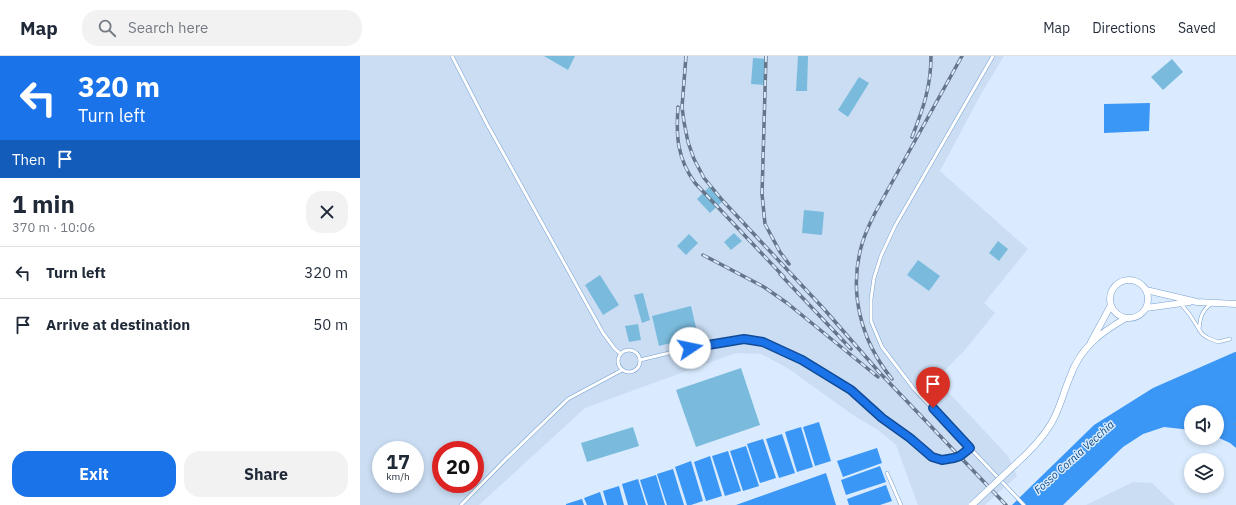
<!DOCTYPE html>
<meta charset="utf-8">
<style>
body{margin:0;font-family:"IBM Plex Sans",sans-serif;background:#f2f2f3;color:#1f2937;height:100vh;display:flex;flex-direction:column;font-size:15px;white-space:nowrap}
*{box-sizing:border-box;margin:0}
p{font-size:13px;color:#747a83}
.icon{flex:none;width:22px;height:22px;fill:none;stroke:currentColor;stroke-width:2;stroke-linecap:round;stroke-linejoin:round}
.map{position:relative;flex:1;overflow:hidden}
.panel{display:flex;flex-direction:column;background:#fff;width:360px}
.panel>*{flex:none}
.banner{background:#1a73e8;color:#fff;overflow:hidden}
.controls{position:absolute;left:824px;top:349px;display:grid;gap:8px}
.controls a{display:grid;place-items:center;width:40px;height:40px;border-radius:50%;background:#fff;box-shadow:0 2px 6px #0003;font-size:20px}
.speed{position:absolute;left:12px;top:385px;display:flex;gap:8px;font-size:20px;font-weight:700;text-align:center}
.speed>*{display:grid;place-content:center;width:52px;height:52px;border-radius:50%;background:#fff;box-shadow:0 2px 6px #0003;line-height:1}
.speed small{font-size:10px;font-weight:400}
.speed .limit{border:6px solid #d22;background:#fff;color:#111}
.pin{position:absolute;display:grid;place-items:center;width:34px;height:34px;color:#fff;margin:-41px -17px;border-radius:50% 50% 50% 0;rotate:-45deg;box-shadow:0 0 4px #0007}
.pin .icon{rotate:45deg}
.me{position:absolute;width:44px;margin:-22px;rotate:79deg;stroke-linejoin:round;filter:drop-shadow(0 0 3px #0008)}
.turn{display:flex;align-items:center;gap:14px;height:84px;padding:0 12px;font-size:18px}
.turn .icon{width:52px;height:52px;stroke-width:2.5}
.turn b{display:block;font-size:28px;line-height:34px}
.then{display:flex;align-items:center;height:38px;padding:0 12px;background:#0003;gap:8px;font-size:15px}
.round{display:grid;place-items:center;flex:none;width:42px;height:42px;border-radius:16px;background:#f2f2f3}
.overview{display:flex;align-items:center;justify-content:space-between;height:68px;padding:0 12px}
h1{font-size:24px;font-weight:700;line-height:30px}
.cta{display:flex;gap:8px;margin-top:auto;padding:8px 12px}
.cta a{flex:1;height:46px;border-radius:16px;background:#1a73e8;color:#fff;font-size:16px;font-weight:700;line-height:46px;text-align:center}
.cta a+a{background:#f2f2f3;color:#1f2937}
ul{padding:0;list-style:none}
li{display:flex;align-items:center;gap:12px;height:52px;padding:0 12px;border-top:1px solid #e0e1e3}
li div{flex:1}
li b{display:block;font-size:15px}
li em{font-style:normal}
header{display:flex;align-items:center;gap:24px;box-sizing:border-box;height:56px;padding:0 20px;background:#fff;border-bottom:1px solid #e0e1e3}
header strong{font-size:19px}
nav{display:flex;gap:22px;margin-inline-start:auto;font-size:14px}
.search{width:280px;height:36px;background:#f2f2f3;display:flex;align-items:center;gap:10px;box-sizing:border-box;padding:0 14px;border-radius:16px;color:#747a83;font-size:15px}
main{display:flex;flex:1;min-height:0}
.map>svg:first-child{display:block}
.built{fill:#caddf3;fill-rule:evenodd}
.water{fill:#3b97f6}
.building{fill:#7abbdd}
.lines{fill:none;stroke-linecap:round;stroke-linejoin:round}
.lane-casing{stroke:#77a0cf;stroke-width:4}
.street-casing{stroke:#77a0cf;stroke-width:7}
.path{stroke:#7f90a4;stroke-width:1;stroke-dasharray:2 2;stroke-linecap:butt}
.lane{stroke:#fff;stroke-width:3}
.street{stroke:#fff;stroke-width:6}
.rail-casing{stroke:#66768a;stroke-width:3.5}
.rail{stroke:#daebff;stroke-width:2;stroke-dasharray:6;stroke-linecap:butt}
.street-bridge-casing{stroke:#77a0cf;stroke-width:7;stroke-linecap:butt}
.street-bridge{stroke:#fff;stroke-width:6}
.route-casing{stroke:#114b97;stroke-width:10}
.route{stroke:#1a73e8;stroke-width:7}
.labels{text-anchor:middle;stroke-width:3;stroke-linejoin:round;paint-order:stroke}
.water-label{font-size:11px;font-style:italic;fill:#084a86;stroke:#daebff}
</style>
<header>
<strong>Map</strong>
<div class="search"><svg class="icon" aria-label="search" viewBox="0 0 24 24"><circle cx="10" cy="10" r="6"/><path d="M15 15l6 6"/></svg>Search here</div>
<nav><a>Map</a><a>Directions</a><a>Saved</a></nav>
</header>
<main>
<section class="panel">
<div class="banner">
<div class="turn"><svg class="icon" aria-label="left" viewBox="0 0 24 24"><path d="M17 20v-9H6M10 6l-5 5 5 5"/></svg><div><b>320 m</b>Turn left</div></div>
<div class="then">Then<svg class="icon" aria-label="arrive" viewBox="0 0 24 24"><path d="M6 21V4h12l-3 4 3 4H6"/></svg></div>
</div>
<div class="overview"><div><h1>1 min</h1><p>370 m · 10:06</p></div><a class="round"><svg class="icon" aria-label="close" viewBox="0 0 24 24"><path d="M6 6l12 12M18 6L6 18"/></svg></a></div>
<ul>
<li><svg class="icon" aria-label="left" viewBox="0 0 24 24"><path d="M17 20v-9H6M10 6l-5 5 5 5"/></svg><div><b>Turn left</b></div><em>320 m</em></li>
<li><svg class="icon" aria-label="arrive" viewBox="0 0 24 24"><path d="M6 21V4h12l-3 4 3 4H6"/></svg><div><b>Arrive at destination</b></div><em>50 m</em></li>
</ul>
<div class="cta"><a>Exit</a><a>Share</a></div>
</section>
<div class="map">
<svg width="876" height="449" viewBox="0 0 876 449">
<rect width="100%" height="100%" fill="#daebff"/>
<path class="built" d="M0,0H644L621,38L580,115L668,193L624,247L635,257L603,296L576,323L648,400L657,420L625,449H558L536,389L518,374L493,359L429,313L401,298L376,297L225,352L119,449H0ZM21,394H55V428H21ZM81,394H115V428H81Z
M773,426L792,427L815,449H726Z"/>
<path class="water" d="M790,47L789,75L744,77V48Z
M875,296H876V392L870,387L857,381V356H831V374L804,371L783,378L763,391L703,449H652L734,369L793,332Z
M459,366L471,405L455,410L443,371Z
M441,371L453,411L437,416L425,376Z
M422,378L435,417L419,422L406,383Z
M403,383L416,422L400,427L387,388Z
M386,390L399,430L383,435L370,395Z
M517,392L522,407L483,421L477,405Z
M368,395L381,435L365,440L352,400Z
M350,400L362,440L346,445L334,406Z
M331,405L343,445L331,449H327L315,411Z
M520,410L526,426L486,439L481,424Z
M313,413L324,449H307L297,418Z
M466,417L476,449H376Z
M296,419L305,449H288L280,424Z
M278,423L286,449H268L262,428Z
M526,429L532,445L520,449H489L487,443Z
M259,430L264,449H247L243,435Z
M240,436L244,449H227L224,442Z
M222,443L224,449H206V448Z"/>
<path class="building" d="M184,0H215L208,14Z
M438,0H448L447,35H436Z
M393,2L406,3L404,29L391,28Z
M812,3L823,16L803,34L791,21Z
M499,21L509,27L488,61L478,54Z
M350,130L364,144L350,157L337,143Z
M444,154L464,156L462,179L442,177Z
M374,177L382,185L371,194L364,186Z
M329,178L338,187L326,199L317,190Z
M638,185L648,193L639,205L629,197Z
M558,204L580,220L569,235L547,219Z
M240,219L259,249L243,259L225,229Z
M283,237L290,264L282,267L274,239Z
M331,250L338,280L299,290L292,260Z
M278,268L281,284L269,286L265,270Z
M381,312L400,369L336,391L316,334Z
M273,371L279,390L227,406L221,387Z"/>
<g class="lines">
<defs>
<path id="lane" d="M92,0L127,68L243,277L255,293L261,298
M633,0L535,170L521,200L514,222L511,243V265L522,291L554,333L664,449
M821,248L830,259L842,278L848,282L858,286L870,283
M839,274C840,263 841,255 851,248
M258 305a11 11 0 1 1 22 0a11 11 0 1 1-22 0Z
M280,304L330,292L384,283L403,286L431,298L452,310L491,334L522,362L550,382L572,401L582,404L594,402L600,400L610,392
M527,417L541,449
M101,449L146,403L208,343L262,314"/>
<path id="street" d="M750 243a19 19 0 1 1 38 0a19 19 0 1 1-38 0Z
M786,234L837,246L876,248
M786,252L830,246
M731,286L751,249
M658,406C671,394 683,382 692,366C701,350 703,337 710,321C720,292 740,277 766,262"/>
</defs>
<use href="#lane" class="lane-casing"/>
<use href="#street" class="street-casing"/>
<path class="path" d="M875,368H876"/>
<use href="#lane" class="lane"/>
<use href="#street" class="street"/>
<defs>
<path id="rail" d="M326,0L322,51L324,66L328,86L334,103L344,122L363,145L464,253L519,316L646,449
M406,0L402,138L405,168L420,196L429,208
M318,51C316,80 317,102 335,127L424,221
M552,81C563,53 571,31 571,0
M343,199L404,231L427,247L518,321
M420,218L491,293
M532,323C501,285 488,236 502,188C505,177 510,167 515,157L602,0"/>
</defs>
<use href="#rail" class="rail-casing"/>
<use href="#rail" class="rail"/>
<defs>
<path id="street-bridge" d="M612,449L658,406"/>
</defs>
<use href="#street-bridge" class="street-bridge-casing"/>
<use href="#street-bridge" class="street-bridge"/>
</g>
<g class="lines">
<defs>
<path id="route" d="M330,292L384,283L403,286L442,304L491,334L522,362L550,382L572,401L582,404L594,402L600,400L610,392L573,352"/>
</defs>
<use href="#route" class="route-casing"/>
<use href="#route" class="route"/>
</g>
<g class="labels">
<g class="water-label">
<text transform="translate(714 401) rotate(-42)" y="4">Fosso Cornia Vecchia</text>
</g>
</g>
</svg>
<div class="controls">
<a><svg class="icon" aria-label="sound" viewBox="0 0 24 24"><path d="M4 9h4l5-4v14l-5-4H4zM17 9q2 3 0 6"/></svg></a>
<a><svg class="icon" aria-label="layers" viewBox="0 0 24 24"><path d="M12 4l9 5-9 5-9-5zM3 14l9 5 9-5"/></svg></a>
</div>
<div class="speed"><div>17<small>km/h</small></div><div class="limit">20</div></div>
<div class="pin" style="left:573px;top:352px;background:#d93025"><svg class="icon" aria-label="arrive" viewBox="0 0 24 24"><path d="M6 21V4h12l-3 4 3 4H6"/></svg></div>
<svg class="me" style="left:330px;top:292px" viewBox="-20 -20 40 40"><circle r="19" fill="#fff"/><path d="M0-13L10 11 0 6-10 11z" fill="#1a73e8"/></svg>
</div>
</main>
